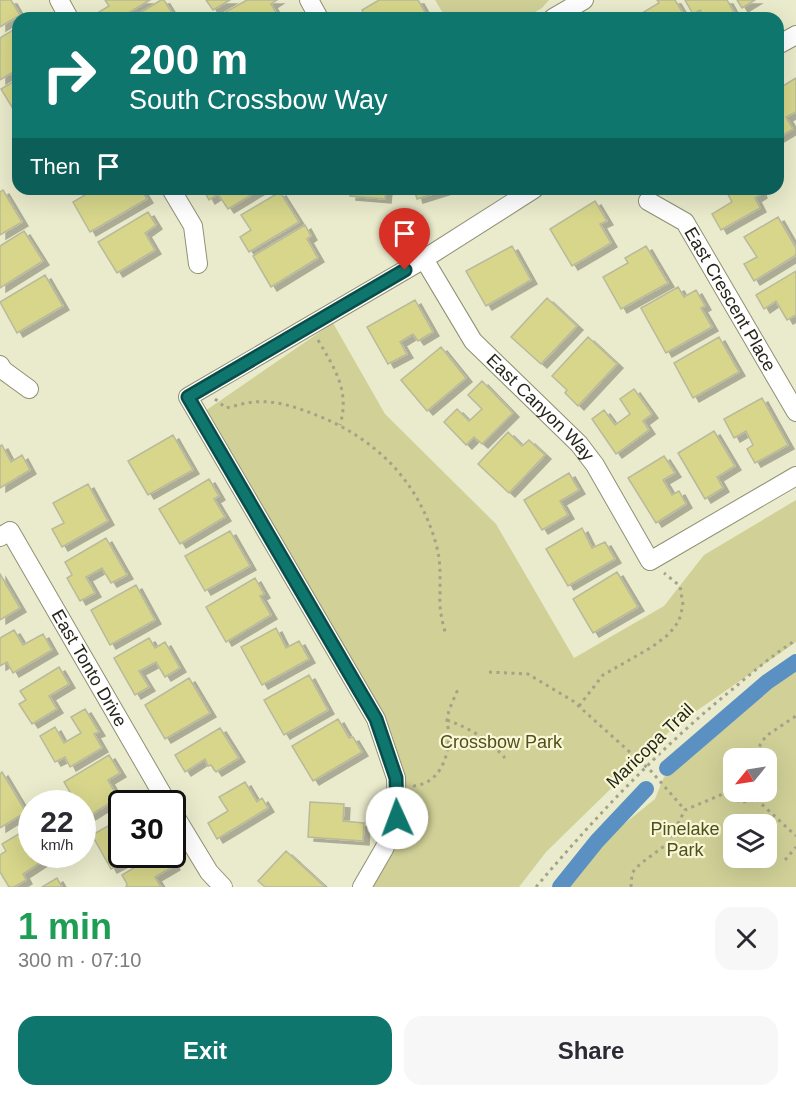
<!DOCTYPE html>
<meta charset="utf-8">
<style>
body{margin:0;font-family:Helvetica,sans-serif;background:#f7f7f7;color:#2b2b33;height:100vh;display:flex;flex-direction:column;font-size:22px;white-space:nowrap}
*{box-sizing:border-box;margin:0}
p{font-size:20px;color:#7c7c81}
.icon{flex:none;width:33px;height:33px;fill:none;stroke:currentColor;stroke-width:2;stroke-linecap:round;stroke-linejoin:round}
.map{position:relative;height:887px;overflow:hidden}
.panel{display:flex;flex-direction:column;background:#fff;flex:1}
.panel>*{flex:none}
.banner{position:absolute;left:12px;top:12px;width:772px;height:183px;border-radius:18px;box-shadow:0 6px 24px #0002;background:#0f766e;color:#fff;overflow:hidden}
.needle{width:39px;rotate:240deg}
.fabs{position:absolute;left:723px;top:748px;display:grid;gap:12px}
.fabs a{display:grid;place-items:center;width:54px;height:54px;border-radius:12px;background:#fff;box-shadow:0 6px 24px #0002;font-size:30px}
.speed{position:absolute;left:18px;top:790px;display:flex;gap:12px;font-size:30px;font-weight:700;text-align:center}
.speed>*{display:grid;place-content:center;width:78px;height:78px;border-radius:50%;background:#fff;box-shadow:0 6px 24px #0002;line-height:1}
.speed small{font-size:15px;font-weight:400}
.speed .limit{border:3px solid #111;border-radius:9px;background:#fff;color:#111}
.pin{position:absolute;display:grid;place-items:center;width:51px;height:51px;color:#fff;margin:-62px -26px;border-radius:50% 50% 50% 0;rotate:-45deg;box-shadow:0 0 6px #0007}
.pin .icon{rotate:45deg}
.me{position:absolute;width:66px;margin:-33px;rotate:358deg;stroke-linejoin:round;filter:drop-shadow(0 0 4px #0008)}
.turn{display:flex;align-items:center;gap:21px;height:126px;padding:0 18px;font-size:27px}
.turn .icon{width:78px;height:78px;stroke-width:2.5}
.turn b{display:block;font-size:42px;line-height:51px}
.then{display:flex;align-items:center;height:57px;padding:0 18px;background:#0003;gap:12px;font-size:22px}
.round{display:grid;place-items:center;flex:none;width:63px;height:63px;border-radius:18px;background:#f7f7f7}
.head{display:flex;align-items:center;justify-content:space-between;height:102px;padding:0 18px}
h1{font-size:36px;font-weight:800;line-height:45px;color:#1e9e55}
.action{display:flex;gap:12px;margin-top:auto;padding:12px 18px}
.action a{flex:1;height:69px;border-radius:18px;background:#0f766e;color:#fff;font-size:24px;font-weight:800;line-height:69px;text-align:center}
.action a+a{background:#f7f7f7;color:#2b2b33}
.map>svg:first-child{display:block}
.green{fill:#d0d097;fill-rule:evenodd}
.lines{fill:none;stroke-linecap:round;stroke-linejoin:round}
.canal{stroke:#5a90c2;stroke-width:16}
.building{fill:#d7d68b;stroke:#b9b99c;stroke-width:1.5;filter:url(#shadow)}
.street-casing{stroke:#909074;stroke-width:20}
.path{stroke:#a3a38b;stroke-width:3;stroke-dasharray:3 4.5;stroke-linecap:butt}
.street{stroke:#fff;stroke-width:18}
.route-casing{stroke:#0a4d48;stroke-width:15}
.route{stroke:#0f766e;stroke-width:10}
.labels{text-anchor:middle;stroke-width:4.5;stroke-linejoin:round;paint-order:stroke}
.street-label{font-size:18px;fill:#26261a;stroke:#f8f8d9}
.park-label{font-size:18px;fill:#515018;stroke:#f8f8d9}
</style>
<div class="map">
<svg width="796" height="887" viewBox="0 0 796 887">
<defs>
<filter id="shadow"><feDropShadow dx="6" dy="4" stdDeviation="0" flood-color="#0004"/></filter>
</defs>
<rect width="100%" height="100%" fill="#eaebcc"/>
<path class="green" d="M435,0H549L542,8L525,18H446Z
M333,323L385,414L496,524L574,658L664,606L704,555L796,500V642L676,725L546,852L519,887H367L405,821L386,730L205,411Z
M796,666V887H564L604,840L655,799L664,777L693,750ZM734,759H766V792H734ZM734,825H766V858H734Z"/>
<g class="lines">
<path class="canal" d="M667,768L767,682L796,662
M560,887L597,841L646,789"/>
</g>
<path class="building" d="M0,0H11L20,15L0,27Z
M105,0H150L120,18H102L99,12L109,6Z
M161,0H164L175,18H132Z
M206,0H230L213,10Z
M247,0H277L271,4L279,18H225L222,14Z
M379,0H418L426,14L419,18H366L362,10Z
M657,0H675L686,18H644L642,13L659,3Z
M685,0H727L737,18H705L700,10L693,14Z
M737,0H755L742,8Z
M18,27V69L0,80V38Z
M796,78V112L786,117L793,129L778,138V89Z
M18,79V117L1,89Z
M95,189H127L128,191L132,189H141L147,199L90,232L73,202Z
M203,189H261L228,209L218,194L209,200Z
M350,189H386L385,199L350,196Z
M414,189H449L417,199Z
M725,189H759L761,194L755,198L760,208L721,230L712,214L732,202Z
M3,190L22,222L0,235V192Z
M280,192L299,222L249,252L240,237L251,230L241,215Z
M595,201L607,221L600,224L611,243L572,266L550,229Z
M148,212L156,225L145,233L155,250L117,273L98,242Z
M778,217L796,248V255L754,281L744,264L757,257L744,237Z
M305,225L311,236L307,239L318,258L271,287L253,256Z
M24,231L43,261L0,288V246Z
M512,246L531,280L486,306L466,271Z
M646,246L668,283L621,309L603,277L628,263L625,258Z
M796,271V315L787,320L776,301L764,309L756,295Z
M45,275L63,306L17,333L0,302Z
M678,287L684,297L696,290L705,306L701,308L712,327L666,353L641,308Z
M547,298L577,326L541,364L511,337Z
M415,300L433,332L418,341L413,334L400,342L407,354L388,364L367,327Z
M588,337L617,364L578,406L565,393L567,390L552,376Z
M719,337L739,372L693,398L674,363Z
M441,347L466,378L427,411L401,380Z
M482,381L513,413L482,444L474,437L466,445L444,422L457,409L469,421L482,409L468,395Z
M634,389L652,414L643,421L649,430L616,454L592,419L604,410L615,425L630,414L620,399Z
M762,398L788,445L755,463L747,449L753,445L746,431L734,438L724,419Z
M714,431L735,466L717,477L723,488L705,499L678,453Z
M508,432L522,446L529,440L545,455L509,493L478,464Z
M173,435L193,470L148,495L128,461Z
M2,445L11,462L22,455L30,470L0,488V446Z
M664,456L675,473L663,480L672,495L679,491L686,504L656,523L628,478Z
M569,473L579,490L560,501L568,515L542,530L524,500Z
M209,479L219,496L214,499L225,517L180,544L159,509Z
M88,484L108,521L62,547L52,529L64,523L53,503Z
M582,528L592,548L605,542L615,559L568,586L546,549Z
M230,531L250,566L205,591L185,556Z
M106,538L127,575L111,583L102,568L86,577L95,593L80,601L67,578L72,575L65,562Z
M617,572L638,607L593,633L573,599Z
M0,574L20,608L0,620Z
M255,578L264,594L260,596L271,615L226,642L206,607Z
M136,585L155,620L110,645L91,610Z
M276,628L286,648L299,641L309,659L262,685L241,647Z
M14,630L23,645L43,634L52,650L13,673L7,662L0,666V638Z
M149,638L155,648L165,642L180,668L165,677L156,662L139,671L149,687L135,695L114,658Z
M59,667L69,684L49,696L57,709L32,724L19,704L26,700L20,691Z
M309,675L328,710L284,735L264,700Z
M189,678L210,713L165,739L145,705Z
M85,709L99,732L94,734L102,748L70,767L65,757L55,762L40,736L55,727L64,743L81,733L71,717Z
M338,719L349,738L353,737L362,752L313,781L292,746Z
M220,728L239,758L216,772L211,765L208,766L205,759L185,772L175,755Z
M109,755L120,773L108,780L118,798L86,818L82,813V804H77L64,782Z
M2,772L26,812L0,828V774Z
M245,782L257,802L262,798L268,808L217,839L208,823L228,811L219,797Z
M310,802L344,804L343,821L364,823L363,841L308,837Z
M108,826L117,842L122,840V855H137L111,869L92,835Z
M27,829L32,836V855H43L46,859L23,874L26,880L14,887H9L0,872V855L6,851L2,844Z
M286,851L324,886L323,887H265L258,881Z
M155,855H168L174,866L155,877L161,887H126L127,884L122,875Z
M57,878L62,887H42Z"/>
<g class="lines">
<defs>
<g id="street">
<path d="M59,0L69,18"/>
<path d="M309,0L319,18"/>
<path d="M553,18L584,0"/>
<path d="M778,45L796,35"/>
<path d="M171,189L193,226L198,264"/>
<path id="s1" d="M648,201L685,222L796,412"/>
<path id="s2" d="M424,259L473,341L579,444L595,465L650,561L796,476"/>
<path d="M0,365L3,370L29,389"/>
<path id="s3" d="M0,537L10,531L168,804"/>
<path d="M172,811L209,872L223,887"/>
<path d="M362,887L384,849L397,818L396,778L376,719L188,397L424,259L534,189"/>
</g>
</defs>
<use href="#street" class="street-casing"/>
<path class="path" d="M318,340C335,369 350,391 340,425
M215,399L226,408C235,406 244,403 253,402C273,400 293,406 311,413C373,436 418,479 436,544C441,561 440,577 440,594C439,608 442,622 446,635
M489,672L528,674L573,701L651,771L685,810
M579,706L603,675L652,647L669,634L679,621L683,605L680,586L664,573
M447,720C471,729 488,739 505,758
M751,759L766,736L796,716
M413,786C439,784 449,758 449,734C449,730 447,725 447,720C448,710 454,699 458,689
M730,791L734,784
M785,860L796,847
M536,887C597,815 661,747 734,688C754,671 774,654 796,640
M631,887L632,873L640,864L667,844L685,810L730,791L738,801L749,802L755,798L796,836"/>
<use href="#street" class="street"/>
</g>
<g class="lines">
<defs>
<path id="route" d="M397,818L396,778L376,719L188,397L405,270"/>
</defs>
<use href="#route" class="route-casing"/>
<use href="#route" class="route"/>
</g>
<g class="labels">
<g class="street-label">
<text dy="6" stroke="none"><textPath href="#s1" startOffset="132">East Crescent Place</textPath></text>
<text dy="6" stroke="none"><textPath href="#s2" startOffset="190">East Canyon Way</textPath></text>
<text dy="6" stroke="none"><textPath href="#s3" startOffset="170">East Tonto Drive</textPath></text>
<text transform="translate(650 746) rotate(-44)" y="6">Maricopa Trail</text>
</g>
<g class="park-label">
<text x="501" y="748">Crossbow Park</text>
<text x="685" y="835">Pinelake<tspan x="685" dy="21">Park</tspan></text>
</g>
</g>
</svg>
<div class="fabs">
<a><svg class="needle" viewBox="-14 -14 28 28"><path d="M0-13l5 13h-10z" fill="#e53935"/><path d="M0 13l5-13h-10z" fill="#7c7c81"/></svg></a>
<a><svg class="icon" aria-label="layers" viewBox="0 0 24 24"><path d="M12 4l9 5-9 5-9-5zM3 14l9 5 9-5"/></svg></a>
</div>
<div class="speed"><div>22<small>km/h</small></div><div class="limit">30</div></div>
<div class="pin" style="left:405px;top:270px;background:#d93025"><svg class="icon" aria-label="arrive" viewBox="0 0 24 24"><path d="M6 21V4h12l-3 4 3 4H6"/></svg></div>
<svg class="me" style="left:397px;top:818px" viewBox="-20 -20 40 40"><circle r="19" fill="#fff"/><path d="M0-13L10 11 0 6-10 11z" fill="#0f766e"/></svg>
<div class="banner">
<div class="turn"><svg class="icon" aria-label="right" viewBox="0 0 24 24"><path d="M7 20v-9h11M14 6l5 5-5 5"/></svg><div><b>200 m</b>South Crossbow Way</div></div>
<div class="then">Then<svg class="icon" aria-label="arrive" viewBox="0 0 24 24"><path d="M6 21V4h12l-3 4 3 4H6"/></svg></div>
</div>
</div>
<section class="panel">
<div class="head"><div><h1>1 min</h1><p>300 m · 07:10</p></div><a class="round"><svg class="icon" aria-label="close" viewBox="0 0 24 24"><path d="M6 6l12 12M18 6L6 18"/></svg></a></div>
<div class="action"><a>Exit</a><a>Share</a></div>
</section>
